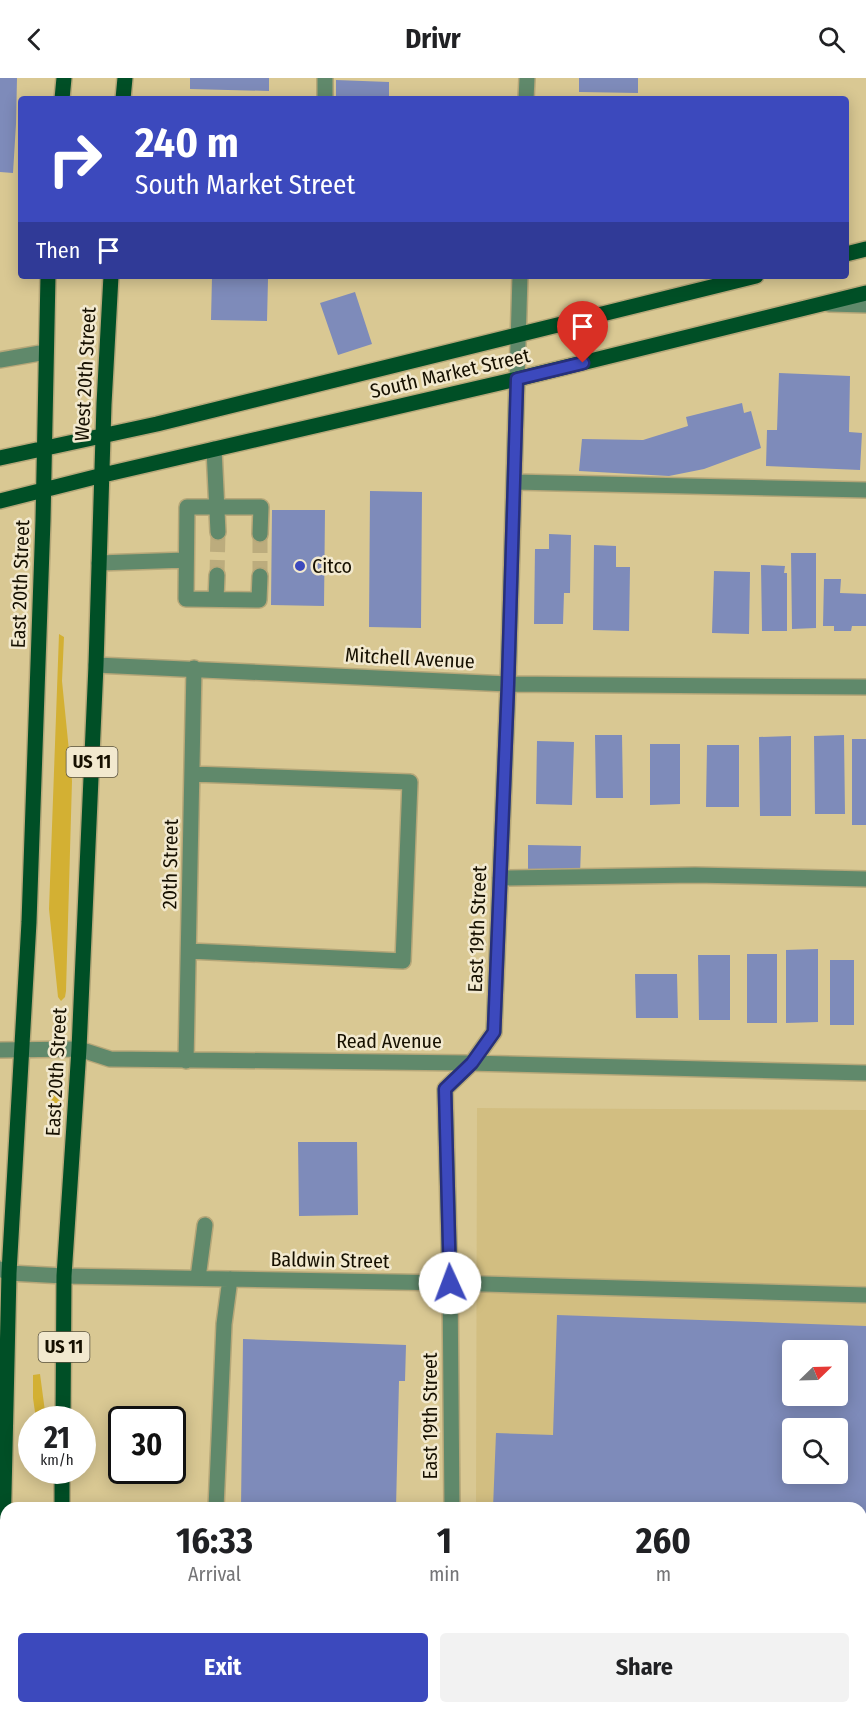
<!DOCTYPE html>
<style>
body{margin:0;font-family:"Fira Sans Condensed",sans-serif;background:#f2f2f2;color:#202124;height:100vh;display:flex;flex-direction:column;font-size:22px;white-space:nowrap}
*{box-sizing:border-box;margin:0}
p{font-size:20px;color:#757577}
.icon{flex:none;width:33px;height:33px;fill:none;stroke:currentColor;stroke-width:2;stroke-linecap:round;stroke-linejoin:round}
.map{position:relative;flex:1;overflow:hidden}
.drawer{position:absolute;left:0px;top:1424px;width:867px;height:212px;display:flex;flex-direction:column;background:#fff;border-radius:18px 18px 0 0;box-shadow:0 3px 15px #0003}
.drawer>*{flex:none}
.hud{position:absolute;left:18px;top:18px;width:831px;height:183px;border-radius:6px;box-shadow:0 3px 15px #0003;background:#3c49bd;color:#fff;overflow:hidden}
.needle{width:39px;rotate:67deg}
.controls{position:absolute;left:782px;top:1262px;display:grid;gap:12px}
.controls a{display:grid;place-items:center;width:66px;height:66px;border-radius:6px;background:#fff;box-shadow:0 3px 15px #0003;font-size:30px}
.speed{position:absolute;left:18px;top:1328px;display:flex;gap:12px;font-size:30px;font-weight:700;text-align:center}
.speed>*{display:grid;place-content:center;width:78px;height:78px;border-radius:50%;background:#fff;box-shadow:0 3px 15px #0003;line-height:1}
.speed small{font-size:15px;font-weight:400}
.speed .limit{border:3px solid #111;border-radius:9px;background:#fff;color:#111}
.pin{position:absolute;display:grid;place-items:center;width:51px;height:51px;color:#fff;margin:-62px -26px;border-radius:50% 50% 50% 0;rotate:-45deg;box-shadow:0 0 6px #0007}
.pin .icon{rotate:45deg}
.me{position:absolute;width:66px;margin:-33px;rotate:358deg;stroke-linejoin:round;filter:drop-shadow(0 0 4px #0008)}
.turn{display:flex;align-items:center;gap:21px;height:126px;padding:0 18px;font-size:27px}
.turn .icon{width:78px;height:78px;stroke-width:2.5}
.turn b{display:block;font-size:42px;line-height:51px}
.then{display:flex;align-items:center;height:57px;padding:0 18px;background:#0003;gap:12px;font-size:22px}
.eta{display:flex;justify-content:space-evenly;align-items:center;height:102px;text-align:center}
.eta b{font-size:36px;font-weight:700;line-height:42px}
.cta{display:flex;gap:12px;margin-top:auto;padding:12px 18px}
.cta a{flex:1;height:69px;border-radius:6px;background:#3c49bd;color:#fff;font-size:24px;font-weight:700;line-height:69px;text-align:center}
.cta a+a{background:#f2f2f2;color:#202124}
header{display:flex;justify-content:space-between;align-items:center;height:78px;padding:0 18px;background:#fff;font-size:27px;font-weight:700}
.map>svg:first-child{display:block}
.built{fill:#d2be81;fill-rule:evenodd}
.green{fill:#d3b033}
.building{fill:#7e8bba;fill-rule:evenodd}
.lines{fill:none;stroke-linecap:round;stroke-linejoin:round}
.minor-tunnel{stroke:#bcac7d;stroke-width:15;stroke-dasharray:15 8;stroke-linecap:butt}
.minor-casing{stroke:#b6a779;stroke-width:18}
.major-casing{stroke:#b6a779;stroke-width:18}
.minor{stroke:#60896b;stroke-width:15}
.major{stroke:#004f26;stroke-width:15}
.route-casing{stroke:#272f7b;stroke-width:15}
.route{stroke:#3c49bd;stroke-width:10}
.poi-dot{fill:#3c49bd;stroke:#f2e9cf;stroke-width:2}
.labels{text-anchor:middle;stroke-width:5;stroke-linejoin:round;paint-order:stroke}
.shield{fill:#f2e9cf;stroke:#58513e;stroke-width:1.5}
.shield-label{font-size:18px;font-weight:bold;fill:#161000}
.street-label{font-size:20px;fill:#161000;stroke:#f2e9cf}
.poi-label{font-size:20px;fill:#161000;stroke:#f2e9cf;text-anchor:start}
</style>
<header><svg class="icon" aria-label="back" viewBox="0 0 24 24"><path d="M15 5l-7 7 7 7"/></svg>Drivr<svg class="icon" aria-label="search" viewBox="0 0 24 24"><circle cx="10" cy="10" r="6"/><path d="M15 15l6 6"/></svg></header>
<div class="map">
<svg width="866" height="1634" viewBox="0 0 866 1634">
<rect width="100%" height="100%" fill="#d9c893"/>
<path class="built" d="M477,1030L866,1032V1528H861V1430H476ZM792,1272H837V1317H792ZM792,1350H837V1395H792Z"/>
<path class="green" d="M59,556L64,559L62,603L72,703L66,913L65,919L61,923L58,919L49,831Z
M52,1006L59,1007L61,1011L60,1059L53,1057L48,1016V1011Z
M40,1296L46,1341H36L33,1320V1297Z"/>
<path class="building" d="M0,0H17L16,46L13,95L0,94Z
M190,0H269V13L190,11Z
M579,0H638V15L579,14Z
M336,2L389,4V21H336Z
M212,199L268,201L267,243L211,242Z
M355,214L372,266L338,277L320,225Z
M779,295L850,298L849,354L862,355L860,392L766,388L767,352H777Z
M742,325L744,335L751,333L761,370L704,391L669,398L579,393L582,361L643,362L688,348L686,339Z
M370,413L422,414L421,550L369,549Z
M272,432H325L324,528L271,527Z
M549,456L571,457L570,515H564L563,546H534L535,471H549Z
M594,467L616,468V489H630L629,553L593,552Z
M791,475H816V550L792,551Z
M761,487L785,488L784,495H787V553H762Z
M714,493L750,494L749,556L712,555Z
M824,501H841L840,515L866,516V548H852L851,553H834V548H823Z
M595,657H622L623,720H596Z
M844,657L845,736H815L814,658Z
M791,658V738H760L759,659Z
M852,661H866V747H852Z
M537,663L574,664L572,727L536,726Z
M650,666H680V726L650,727Z
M707,667H739V729H706Z
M528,767L581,768L580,797H528Z
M818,871V944L786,945V872Z
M747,876H777V945H747Z
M698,877H730V942H699Z
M830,882H854V947H830Z
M635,896H677L678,940H636Z
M298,1064H357L358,1137L299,1138Z
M557,1237L866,1248V1466H861V1430H493L496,1355L553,1357ZM792,1272H837V1317H792ZM792,1350H837V1395H792Z
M243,1261L406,1267L405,1303H399L396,1430H241Z
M149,1629H394V1634H149Z
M517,1629H560V1634H517Z"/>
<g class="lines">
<path class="minor-tunnel" d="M217,497L218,454
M260,498V456"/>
<defs>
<path id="minor" d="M325,21V0
M526,21L527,0
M829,226L866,227
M0,282L46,274
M214,371L218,454
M514,404L866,412
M99,485L186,482
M260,498L259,522L186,521L187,429H261L260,456
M216,521L217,497
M96,587L508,606L866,609
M500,800L695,797L866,801
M189,873L403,883L410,704L192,696
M0,972L79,971L110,981L468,985L866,995
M186,983L194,590
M0,1191L9,1195L64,1198L450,1205L866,1217
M198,1200L205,1147
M216,1430L224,1246L230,1201
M452,1430L450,1205L445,1011L472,985L494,954L508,606L520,198
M861,1557H866
M584,1629L585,1634
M833,1629V1634
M134,1634V1629
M450,1634V1629"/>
<path id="major" d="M62,21L64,0
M123,21L125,0
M846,176L866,171
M0,380L157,346L756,198
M0,423L103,397L517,301L866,215
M63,1341L64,1198L79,971L96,587L104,326L111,198
M62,1430V1392
M0,1591L9,1195L29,844L43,442L48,198
M12,1629L13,1634
M60,1634V1629"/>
</defs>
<use href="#minor" class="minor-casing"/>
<use href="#major" class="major-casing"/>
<use href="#minor" class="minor"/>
<use href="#major" class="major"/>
</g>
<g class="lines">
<defs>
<path id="route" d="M450,1205L445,1011L472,985L494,954L508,606L517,301L583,285"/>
</defs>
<use href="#route" class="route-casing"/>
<use href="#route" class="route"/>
</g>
<circle class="poi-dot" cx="300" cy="488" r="6"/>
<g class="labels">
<g class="shield">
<rect x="66.5" y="669" width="51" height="30" rx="4.5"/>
<rect x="38.5" y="1254" width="51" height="30" rx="4.5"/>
</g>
<g class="shield-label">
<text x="92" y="690">US 11</text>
<text x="64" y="1275">US 11</text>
</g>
<g class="street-label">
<text transform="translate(450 295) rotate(-13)" y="7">South Market Street</text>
<text transform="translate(85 296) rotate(-87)" y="7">West 20th Street</text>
<text transform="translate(20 506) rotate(-88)" y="7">East 20th Street</text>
<text transform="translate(410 580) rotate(3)" y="7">Mitchell Avenue</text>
<text transform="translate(170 786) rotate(-89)" y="7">20th Street</text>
<text transform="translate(477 851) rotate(-88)" y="7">East 19th Street</text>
<text x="389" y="970">Read Avenue</text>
<text transform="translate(56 994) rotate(-87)" y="7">East 20th Street</text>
<text transform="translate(330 1182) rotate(1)" y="7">Baldwin Street</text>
<text transform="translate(430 1338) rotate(-90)" y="7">East 19th Street</text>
</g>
<g class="poi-label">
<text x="312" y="495">Citco</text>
</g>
</g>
</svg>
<div class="controls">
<a><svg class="needle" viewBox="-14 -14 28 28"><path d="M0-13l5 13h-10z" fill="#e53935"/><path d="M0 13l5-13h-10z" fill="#757577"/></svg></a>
<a><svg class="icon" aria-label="search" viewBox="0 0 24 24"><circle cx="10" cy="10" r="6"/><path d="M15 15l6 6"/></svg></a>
</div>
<div class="speed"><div>21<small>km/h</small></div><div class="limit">30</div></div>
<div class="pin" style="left:583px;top:285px;background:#d93025"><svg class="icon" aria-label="arrive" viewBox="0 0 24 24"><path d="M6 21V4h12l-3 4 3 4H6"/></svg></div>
<svg class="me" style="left:450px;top:1205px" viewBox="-20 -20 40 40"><circle r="19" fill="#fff"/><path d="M0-13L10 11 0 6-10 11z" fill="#3c49bd"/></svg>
<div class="hud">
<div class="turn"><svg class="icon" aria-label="right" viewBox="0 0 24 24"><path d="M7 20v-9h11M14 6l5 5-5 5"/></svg><div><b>240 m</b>South Market Street</div></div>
<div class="then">Then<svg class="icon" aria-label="arrive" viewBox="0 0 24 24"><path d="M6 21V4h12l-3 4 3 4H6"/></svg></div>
</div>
<section class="drawer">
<div class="eta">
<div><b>16:33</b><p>Arrival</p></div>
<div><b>1</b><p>min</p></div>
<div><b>260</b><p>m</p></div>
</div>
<div class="cta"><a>Exit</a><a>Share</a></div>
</section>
</div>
